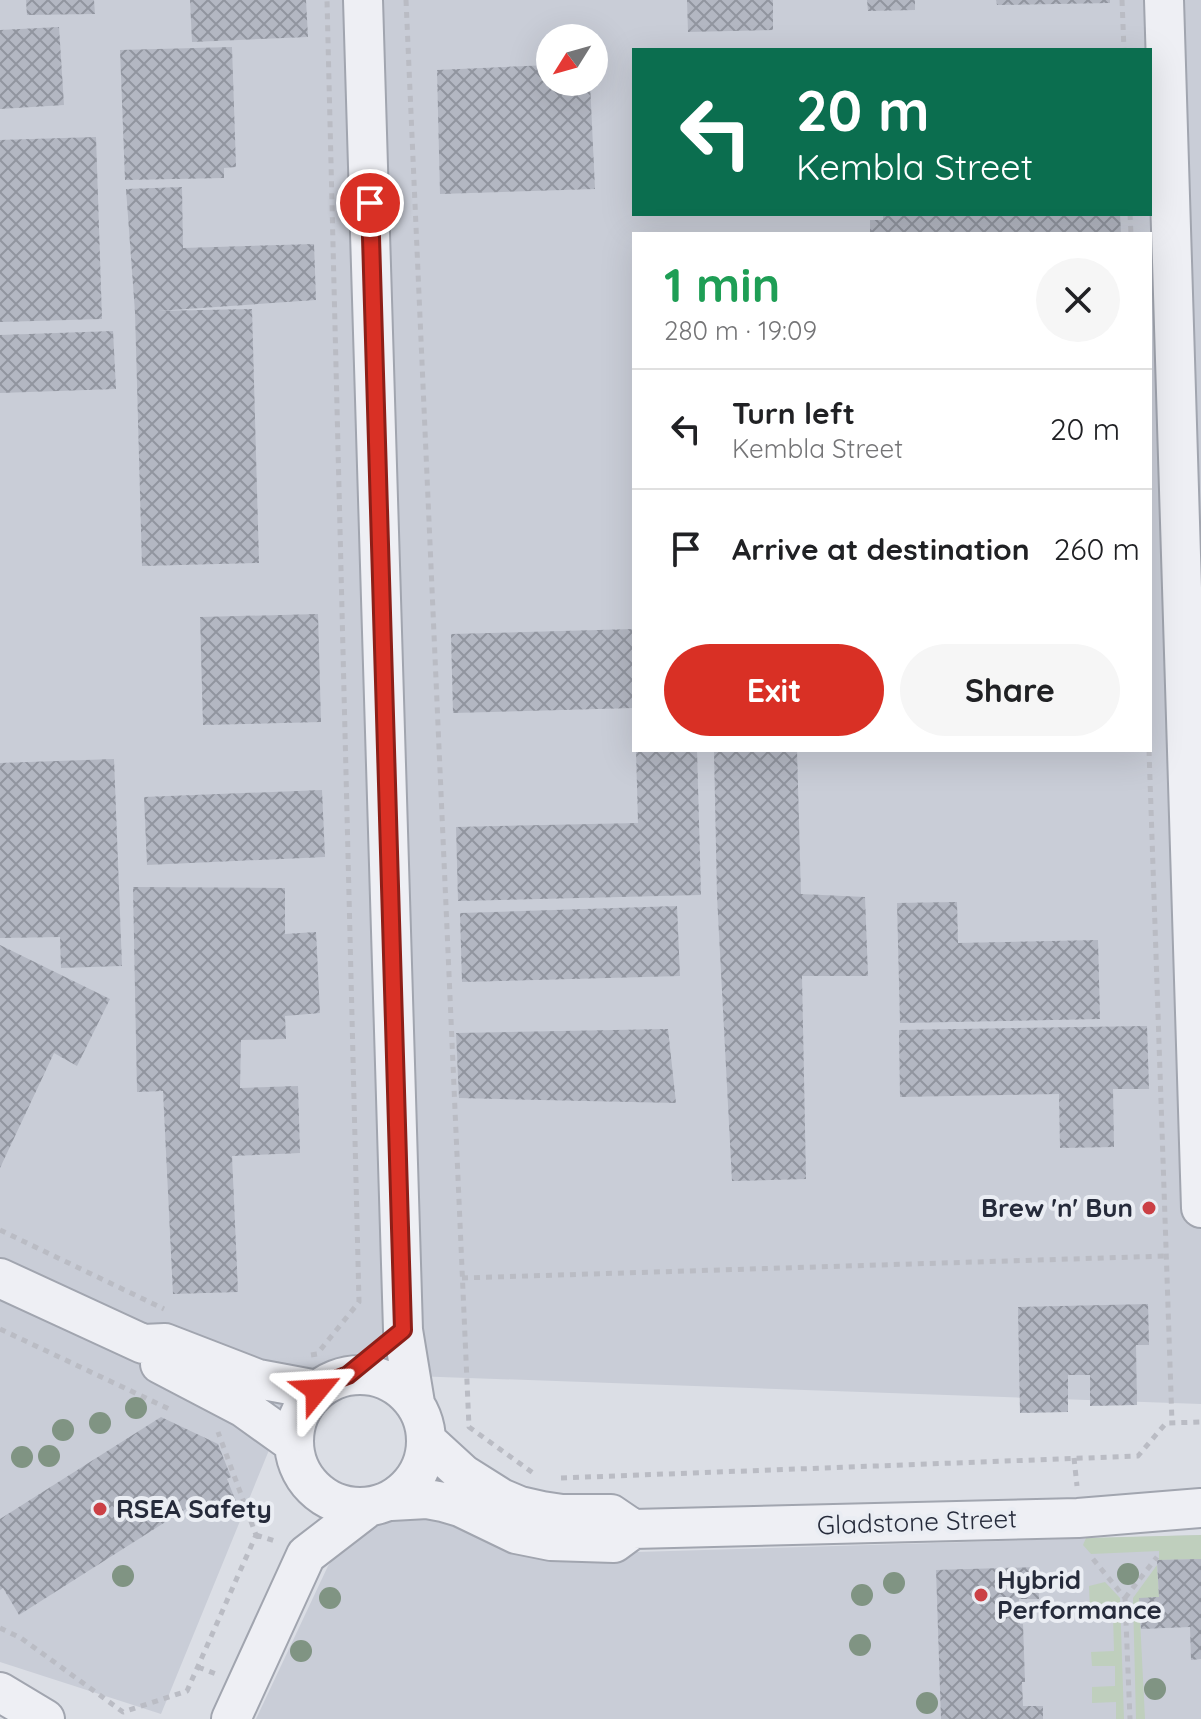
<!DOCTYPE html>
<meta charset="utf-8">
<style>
body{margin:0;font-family:Quicksand,sans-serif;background:#f6f6f6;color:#202124;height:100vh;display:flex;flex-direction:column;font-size:30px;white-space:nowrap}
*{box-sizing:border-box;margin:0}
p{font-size:26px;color:#757577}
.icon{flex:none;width:44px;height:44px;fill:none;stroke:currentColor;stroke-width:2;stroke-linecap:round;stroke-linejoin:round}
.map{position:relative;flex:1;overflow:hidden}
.sheet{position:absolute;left:632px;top:232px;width:520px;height:520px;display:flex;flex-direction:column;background:#fff;border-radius:0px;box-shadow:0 8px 32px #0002}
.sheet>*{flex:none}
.guide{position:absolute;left:632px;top:48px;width:520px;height:168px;border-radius:0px;box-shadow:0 8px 32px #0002;background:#0b6e4f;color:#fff;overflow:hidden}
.needle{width:52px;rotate:233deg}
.tools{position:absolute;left:536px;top:24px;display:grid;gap:16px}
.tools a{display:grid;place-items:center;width:72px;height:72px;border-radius:50%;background:#fff;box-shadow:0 8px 32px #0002;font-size:40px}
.pin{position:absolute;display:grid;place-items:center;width:68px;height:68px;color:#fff;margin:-34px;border:4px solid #fff;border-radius:50%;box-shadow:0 2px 8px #0007}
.me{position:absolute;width:88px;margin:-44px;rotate:63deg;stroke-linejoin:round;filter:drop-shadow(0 0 6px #0008)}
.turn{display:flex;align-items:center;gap:28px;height:168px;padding:0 32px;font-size:36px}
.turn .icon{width:104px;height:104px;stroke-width:2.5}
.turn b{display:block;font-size:56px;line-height:68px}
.round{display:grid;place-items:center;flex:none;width:84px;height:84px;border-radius:42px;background:#f6f6f6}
.overview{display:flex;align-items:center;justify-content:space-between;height:136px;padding:0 32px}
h1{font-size:48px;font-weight:700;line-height:60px;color:#1e9e55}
.primary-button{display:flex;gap:16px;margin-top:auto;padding:16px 32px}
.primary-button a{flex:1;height:92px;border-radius:48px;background:#d93025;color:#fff;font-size:32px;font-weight:700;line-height:92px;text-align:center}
.primary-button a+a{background:#f6f6f6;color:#202124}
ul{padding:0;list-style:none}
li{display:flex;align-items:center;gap:24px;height:120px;padding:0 32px;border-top:2px solid #e0e0e0}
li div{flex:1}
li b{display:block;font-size:30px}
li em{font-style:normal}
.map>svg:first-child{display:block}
.built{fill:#c9cdd7;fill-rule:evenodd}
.grass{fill:#bfcfbd}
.building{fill:url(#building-cross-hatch)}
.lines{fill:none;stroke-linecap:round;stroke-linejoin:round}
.minor-casing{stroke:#a1a5af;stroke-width:42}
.path{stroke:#babcc4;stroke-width:5;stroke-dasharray:6 6;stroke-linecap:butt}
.minor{stroke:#eeeff4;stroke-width:38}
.tree{fill:#809483}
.route-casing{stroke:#8d1f18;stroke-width:20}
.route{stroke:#d93025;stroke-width:14}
.poi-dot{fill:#cb4045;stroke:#eaedf3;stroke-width:3}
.labels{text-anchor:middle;stroke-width:8;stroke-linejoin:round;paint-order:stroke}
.poi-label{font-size:26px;font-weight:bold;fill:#262b3b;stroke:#eaedf3;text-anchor:start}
.street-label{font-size:26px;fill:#262b3b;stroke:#eaedf3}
</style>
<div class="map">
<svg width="1201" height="1719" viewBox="0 0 1201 1719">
<defs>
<pattern id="building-cross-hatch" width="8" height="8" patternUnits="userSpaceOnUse" patternTransform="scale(2)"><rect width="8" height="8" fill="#b3b7c2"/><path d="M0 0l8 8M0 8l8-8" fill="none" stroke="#91959f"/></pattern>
</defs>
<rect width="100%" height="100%" fill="#dbdee5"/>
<path class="built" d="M0,0H1201V1404L301,1372L161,1714L0,1662ZM550,38H594V82H550ZM634,50H1150V214H634ZM634,234H1150V750H634Z
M421,1513L569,1554L1201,1535V1719H256L328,1566L337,1553L374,1524L392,1517Z"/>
<path class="grass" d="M1201,1535V1559L1159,1560V1551L1091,1554L1083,1545L1086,1538Z
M1157,1565L1159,1597L1139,1599L1145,1719H1136L1133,1598Z
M1105,1582L1120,1598L1124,1719H1116V1702L1092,1703V1687L1115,1686V1666H1092L1091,1652L1114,1651L1113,1615L1093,1616L1090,1612L1089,1586Z"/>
<path class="building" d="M26,0H94L95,14L27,15Z
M190,0H306L308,37L192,42Z
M687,0H773V30L688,32Z
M867,0H915V10L868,11Z
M996,0H1110V3L997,5Z
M59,27L64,105L0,109V30Z
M232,47L236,167L224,168V178L125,180L120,50Z
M550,65V82H590L595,189L440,194L437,70Z
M96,137L102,319L0,322V140Z
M182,187L183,248L314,244L316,300L157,311L252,309L259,563L142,566L135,312L126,189Z
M883,214H1120L1121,234H870V220H883Z
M113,331L116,389L0,393V335Z
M318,614L321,722L203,725L200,617Z
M634,629V708L453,713L451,634Z
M636,750H697L701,895L458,901L456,827L638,823Z
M714,750H797L801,894L865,897L868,976H802L806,1179L732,1181L717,896Z
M114,759L122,966L61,968L60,937L0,938V763Z
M322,790L325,857L147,865L144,797Z
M133,887L285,888V934L316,932L320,1013L285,1016L286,1039L241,1040L240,1088L298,1086L300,1153L232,1156L238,1292L173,1294L163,1091L137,1092Z
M957,902L958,943L1098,940L1100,1019L900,1023L897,903Z
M677,906L680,976L462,982L460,913Z
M0,945L110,999L77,1066L54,1053L0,1168Z
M1147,1026L1149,1089H1113L1114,1147L1060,1148L1059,1094L900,1097L899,1030Z
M668,1029L676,1103L459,1098L456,1033Z
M1148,1304L1149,1345H1136L1137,1405L1090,1406V1375H1068V1412L1020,1413L1018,1307Z
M161,1417L218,1444L231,1477L227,1479L243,1519L200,1500L19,1615L3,1588L0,1590V1519Z
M1201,1559V1659L1191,1660L1190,1627L1141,1629L1139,1598L1159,1597L1157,1560Z
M1038,1567L1039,1599H1019L1020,1624H1023L1025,1682H1022L1023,1706H1043V1719H941L936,1570Z"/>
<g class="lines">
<defs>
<path id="minor" d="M363,0L403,1330L415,1403
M1164,0L1201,1208
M0,1278L143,1344L165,1343L258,1379L317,1390
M160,1364L244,1408L293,1443
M294 1441a66 66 0 1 1 132 0a66 66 0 1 1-132 0Z
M427,1441L463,1474L501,1498L520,1506L542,1511L562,1514H611L633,1529
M391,1501L427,1499L443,1502L460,1507L516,1534L551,1541L614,1543L633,1529L1078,1518L1201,1508
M0,1692L45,1719
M231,1719L306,1555L367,1508"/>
</defs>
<use href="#minor" class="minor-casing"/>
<path class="path" d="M406,0L469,1427L536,1475
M1122,0L1124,50
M1130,214L1131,234
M1149,750L1172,1423
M0,1230L164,1309
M462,1278L1166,1256
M0,1329L169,1409
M311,1355L317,1354L359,1302L327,0
M1074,1458L1077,1486
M561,1478L1138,1456L1166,1423L1201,1422
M256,1535L278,1542
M1093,1559L1125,1598L1130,1719
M1125,1598L1157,1557
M0,1628L21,1638L123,1712L187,1691L256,1535L218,1432
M198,1667L216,1674"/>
<use href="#minor" class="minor"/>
</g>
<g class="tree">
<circle cx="136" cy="1408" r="11"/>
<circle cx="100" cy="1423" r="11"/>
<circle cx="63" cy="1430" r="11"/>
<circle cx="49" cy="1456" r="11"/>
<circle cx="22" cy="1457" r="11"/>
<circle cx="1128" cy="1574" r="11"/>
<circle cx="123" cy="1576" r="11"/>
<circle cx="894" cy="1583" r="11"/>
<circle cx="862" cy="1595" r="11"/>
<circle cx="330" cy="1598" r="11"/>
<circle cx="860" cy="1645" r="11"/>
<circle cx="301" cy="1651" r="11"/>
<circle cx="1155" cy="1689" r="11"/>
<circle cx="927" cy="1703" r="11"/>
</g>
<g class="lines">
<defs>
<path id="route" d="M317,1390L332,1381L348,1375L403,1330L370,203"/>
</defs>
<use href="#route" class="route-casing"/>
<use href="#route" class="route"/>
</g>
<g class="poi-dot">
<circle cx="1149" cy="1208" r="8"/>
<circle cx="100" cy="1509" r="8"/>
<circle cx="981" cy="1595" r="8"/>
</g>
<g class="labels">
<g class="poi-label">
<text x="1133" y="1217" text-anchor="end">Brew 'n' Bun</text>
<text x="116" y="1518">RSEA Safety</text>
<text x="997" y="1589">Hybrid<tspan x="997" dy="30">Performance</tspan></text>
</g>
<g class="street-label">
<text transform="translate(917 1522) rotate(-2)" y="9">Gladstone Street</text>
</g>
</g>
</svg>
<div class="tools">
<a><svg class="needle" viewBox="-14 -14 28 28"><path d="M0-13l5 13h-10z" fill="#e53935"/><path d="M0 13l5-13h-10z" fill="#757577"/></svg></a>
</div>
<div class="pin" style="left:370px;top:203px;background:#d93025"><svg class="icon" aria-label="arrive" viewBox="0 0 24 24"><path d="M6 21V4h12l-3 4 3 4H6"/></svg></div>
<svg class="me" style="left:317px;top:1390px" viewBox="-20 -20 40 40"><path d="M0-17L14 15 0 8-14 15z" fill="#d93025" stroke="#fff" stroke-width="4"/></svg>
<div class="guide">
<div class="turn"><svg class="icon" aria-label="left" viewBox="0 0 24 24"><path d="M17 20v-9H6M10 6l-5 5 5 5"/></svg><div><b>20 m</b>Kembla Street</div></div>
</div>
<section class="sheet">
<div class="overview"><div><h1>1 min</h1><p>280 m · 19:09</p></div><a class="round"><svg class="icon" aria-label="close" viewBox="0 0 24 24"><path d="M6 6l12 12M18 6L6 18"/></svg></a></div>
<ul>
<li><svg class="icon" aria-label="left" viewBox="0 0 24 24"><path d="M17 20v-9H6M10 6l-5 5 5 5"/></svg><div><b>Turn left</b><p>Kembla Street</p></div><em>20 m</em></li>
<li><svg class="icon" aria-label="arrive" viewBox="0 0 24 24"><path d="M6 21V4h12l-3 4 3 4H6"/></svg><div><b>Arrive at destination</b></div><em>260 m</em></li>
</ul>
<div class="primary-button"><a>Exit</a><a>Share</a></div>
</section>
</div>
